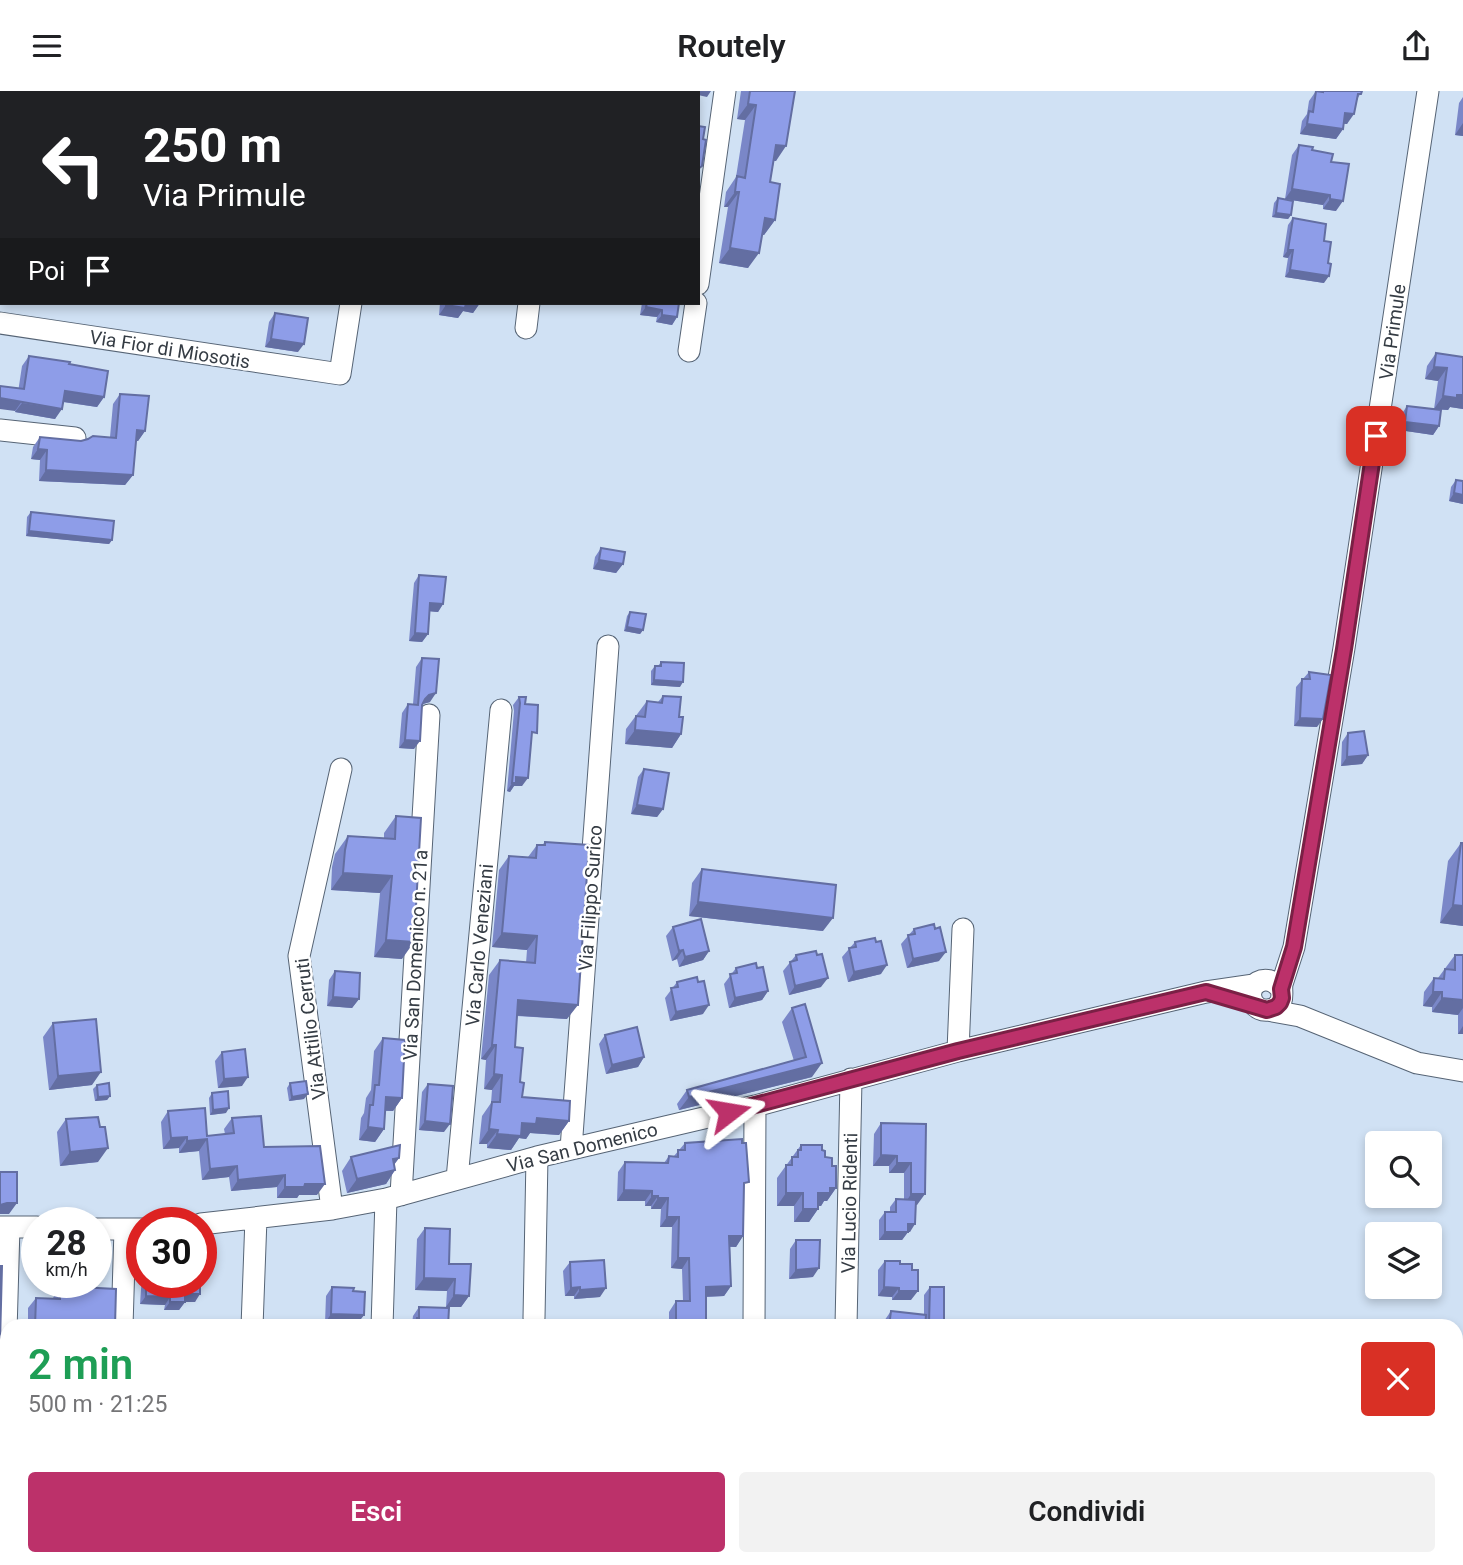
<!DOCTYPE html>
<html lang="it">
<meta charset="utf-8">
<style>
body{margin:0;font-family:Roboto,sans-serif;background:#f2f2f2;color:#202124;height:100vh;display:flex;flex-direction:column;font-size:26px;white-space:nowrap}
*{box-sizing:border-box;margin:0}
p{font-size:23px;color:#757577}
.icon{flex:none;width:38px;height:38px;fill:none;stroke:currentColor;stroke-width:2;stroke-linecap:round;stroke-linejoin:round}
.map{position:relative;flex:1;overflow:hidden}
.side{position:absolute;left:0px;top:1228px;width:1463px;height:247px;display:flex;flex-direction:column;background:#fff;border-radius:21px 21px 0 0;box-shadow:0 4px 10px #0003}
.side>*{flex:none}
.banner{position:absolute;left:0px;top:0px;width:700px;height:214px;box-shadow:0 4px 10px #0003;background:#202124;color:#fff;overflow:hidden}
.fabs{position:absolute;left:1365px;top:1040px;display:grid;gap:14px}
.fabs a{display:grid;place-items:center;width:77px;height:77px;border-radius:7px;background:#fff;box-shadow:0 4px 10px #0003;font-size:35px}
.speed{position:absolute;left:21px;top:1116px;display:flex;gap:14px;font-size:35px;font-weight:700;text-align:center}
.speed>*{display:grid;place-content:center;width:91px;height:91px;border-radius:50%;background:#fff;box-shadow:0 4px 10px #0003;line-height:1}
.speed small{font-size:18px;font-weight:400}
.speed .limit{border:10px solid #d22;background:#fff;color:#111}
.pin{position:absolute;display:grid;place-items:center;width:60px;height:60px;color:#fff;margin:-30px;border-radius:14px;box-shadow:0 4px 10px #0006}
.me{position:absolute;width:77px;margin:-38px;rotate:76deg;stroke-linejoin:round;filter:drop-shadow(0 0 5px #0008)}
.turn{display:flex;align-items:center;gap:24px;height:147px;padding:0 28px;font-size:32px}
.turn .icon{width:91px;height:91px;stroke-width:2.5}
.turn b{display:block;font-size:49px;line-height:60px}
.then{display:flex;align-items:center;height:66px;padding:0 28px;background:#0003;gap:14px;font-size:26px}
.round{display:grid;place-items:center;flex:none;width:74px;height:74px;border-radius:7px;background:#f2f2f2}
.headline{display:flex;align-items:center;justify-content:space-between;height:119px;padding:0 28px}
h1{font-size:42px;font-weight:600;line-height:52px;color:#1e9e55}
.action{display:flex;gap:14px;margin-top:auto;padding:14px 28px}
.action a{flex:1;height:80px;border-radius:7px;background:#bc316a;color:#fff;font-size:28px;font-weight:600;line-height:80px;text-align:center}
.action a+a{background:#f2f2f2;color:#202124}
header{display:flex;justify-content:space-between;align-items:center;height:91px;padding:0 28px;background:#fff;font-size:32px;font-weight:600}
.map>svg:first-child{display:block}
.lines{fill:none;stroke-linecap:round;stroke-linejoin:round}
.minor-casing{stroke:#566475;stroke-width:23}
.minor{stroke:#fff;stroke-width:21}
.wall{fill:#7a87c8}
.shaded-wall{fill:#636ea2}
.building{fill:#8e9de8;stroke:#636ea2;stroke-width:2}
.route-casing{stroke:#7a2045;stroke-width:18}
.route{stroke:#bc316a;stroke-width:12}
.labels{text-anchor:middle;stroke-width:5;stroke-linejoin:round;paint-order:stroke}
.street-label{font-size:19px;fill:#353c44;stroke:#fff}
</style>
<header><svg class="icon" aria-label="menu" viewBox="0 0 24 24"><path d="M4 6h16M4 12h16M4 18h16"/></svg>Routely<svg class="icon" aria-label="share" viewBox="0 0 24 24"><path d="M12 15V3M7 8l5-5 5 5M5 13v7h14v-7"/></svg></header>
<div class="map">
<svg width="1463" height="1474" viewBox="0 0 1463 1474">
<rect width="100%" height="100%" fill="#d0e1f4"/>
<g class="lines">
<defs>
<path id="minor" d="M14,2V0
M193,2V0
M385,2L386,0
M562,2V0
M0,84L2,74
M698,193L725,0
M0,232L340,283L351,212
M526,237L529,212
M689,260L696,212
M0,339L75,347
M1281,898C1267,879 1243,894 1253,912C1260,923 1276,921 1281,910C1283,904 1281,899 1282,893C1286,881 1290,868 1294,856L1344,557L1428,0
M1267,919L1300,925L1417,972L1463,980
M958,960L963,838
M571,1058L608,555
M457,1088L501,619
M401,1104L429,624
M332,1118L299,865L341,678
M201,1133L332,1118L386,1108L537,1066L755,1015L958,960L1206,901L1254,894
M0,1136H37
M96,1138H142
M534,1227L537,1066
M122,1236L125,1138
M252,1236L256,1127
M382,1236L386,1108
M754,1236L755,1015
M846,1236L851,988
M0,1451L9,1136
M248,1468V1474
M268,1468L429,1474
M916,1468L960,1474
M112,1474V1468"/>
</defs>
<use href="#minor" class="minor-casing"/>
<use href="#minor" class="minor"/>
</g>
<path class="wall" d="M741,0H795L776,70H774L770,91L775,129L764,144H762L748,177L719,172L728,116H724L726,101L736,86L745,29L737,28Z
M1316,0H1362L1356,10L1347,33H1344L1343,38L1336,48L1300,43L1302,30L1307,23L1309,10Z
M1463,6V45L1455,44L1459,12Z
M1299,54L1312,59L1331,71L1336,120L1323,118V114L1285,108L1292,64Z
M1278,107L1291,124L1288,128L1272,126L1274,112Z
M1293,127L1324,192L1285,186L1288,167L1283,166L1288,134Z
M440,212H480L473,222L463,220L458,227L439,224Z
M642,212H679L677,226L672,234L656,231L657,226L640,224Z
M275,222L298,261L265,256L269,231Z
M1436,262L1463,266V318L1450,316L1448,319L1434,318L1438,290L1425,288L1427,275Z
M29,265L69,273L104,306L97,316L63,311L55,328L15,321L22,275Z
M120,303L145,340L138,350H136L133,384L125,394L39,390L40,369L31,368L33,356L40,346L81,350L110,346L113,313Z
M1407,315L1439,335L1433,344L1399,339L1401,324Z
M1456,389L1463,390V413L1449,410L1451,396Z
M31,421L112,449L109,453L26,445L27,426Z
M601,457L623,473L616,482L593,478L595,466Z
M419,484L443,513L438,521L430,520L428,543L422,551L409,550L414,492Z
M630,521L643,539L640,543L624,540L627,525Z
M422,567L430,611L423,613L414,658L399,657L402,622L408,613H413L416,576Z
M661,571L680,596L651,594V580L655,575H658Z
M1309,581L1317,636L1294,635L1296,596Z
M663,605L679,626L681,643L672,657L625,653L626,638L647,610L658,611Z
M519,606L525,613L531,650L522,695H514L510,701L507,700L514,620L513,614Z
M1348,642L1368,664L1362,673L1341,675L1342,651Z
M644,678L663,718L657,726L631,723L638,686Z
M396,725L402,868L374,866L380,802L331,799L332,776L335,763L348,745L384,747V742Z
M545,751L567,928L517,925L515,956L522,1006L569,1030L559,1044L530,1042L526,1048L519,1047L511,1059L487,1057V1053H479L482,1025L491,1012L492,999L484,998L486,969L481,968L489,884L500,869L526,872L527,859L492,856L499,779L509,765L528,766L537,754H542Z
M1461,752H1463V835L1440,832L1448,770Z
M702,778L823,840L689,825L692,792Z
M673,836L709,860L703,869L679,876L677,868L672,870L666,845Z
M914,838L939,870L907,877L901,853Z
M855,851L881,883L848,891L842,866Z
M796,864L821,896L789,904L783,880Z
M1455,864H1463V943H1458V924L1432,921V916L1423,915L1424,901L1434,887H1438Z
M736,877H757L768,900L762,909L729,917L724,893Z
M335,880L359,908L352,917L327,915L329,889Z
M677,891L703,923L670,930L665,907Z
M792,917L812,986L679,1019L677,1013L687,999L794,970L782,931Z
M53,932L92,994L49,999L43,946Z
M605,944L644,966L638,976L606,983L599,953Z
M383,947L402,1007L393,1020H385L384,1038L375,1051L359,1049L361,1027L364,1022L366,1007L371,999L374,960Z
M222,961L242,995L218,997L215,970Z
M290,992L304,1008L289,1010L287,997Z
M428,993L444,1041L419,1039L422,1001Z
M97,994L110,1005L107,1009L95,1010L93,998Z
M212,1002L226,1022L210,1024L209,1007Z
M168,1020L207,1045L225,1043L224,1038L232,1027L317,1104H299L297,1107H277V1096L231,1100L229,1086L202,1089L199,1060L179,1062V1057L163,1058L161,1031Z
M66,1028L100,1036L98,1071L60,1075L57,1041Z
M881,1032L926,1033L917,1114H916L910,1141H908L902,1149H879V1129L885,1121H890V1116L896,1108H904V1082H889V1075H873L874,1043Z
M685,1052L744,1097L743,1145L736,1156H730L731,1195L724,1205L706,1206V1236H669V1221L676,1210H683L682,1178L671,1177L672,1136H660L661,1118H651V1115H645V1110H617L618,1081L625,1071L664,1072L669,1065H674Z
M801,1054L822,1059L825,1066L832,1075L836,1097L827,1110H824L821,1115H818V1118L809,1131H794V1115H777V1087Z
M351,1066L399,1067L394,1074L395,1079L386,1093L347,1102L342,1080Z
M425,1137L469,1205L461,1216H446L447,1200L415,1199L417,1148Z
M796,1149L813,1186L789,1188L790,1158Z
M885,1170L900,1173L911,1209H892V1206L878,1205V1179Z
M570,1171L600,1206L574,1208V1205H565L563,1180Z
M142,1184V1192H200L195,1211H185L179,1219H164L165,1214L140,1213Z
M60,1195L115,1236H28V1217L36,1207H53Z
M332,1196L353,1200L364,1224L357,1233L325,1232L326,1205Z
M930,1196L941,1236H881L882,1233L891,1220L924,1224V1204Z
M419,1216L448,1236H410L412,1233L413,1225Z
M129,1468H164L160,1474H129Z
M185,1468H237V1474H185Z"/>
<path class="shaded-wall" d="M497,0H512L511,2H496Z
M682,0H711L707,6L698,4V2H681Z
M748,13L756,14L745,29L737,28Z
M1345,22L1354,23L1347,33L1338,32Z
M1463,32V45L1455,44Z
M1307,33L1343,38L1336,48L1300,43Z
M776,54L786,55L776,70L766,69Z
M1292,98L1330,104L1323,114L1285,108Z
M735,101H739L728,116H724Z
M1330,108L1343,110L1336,120L1323,118Z
M1276,122L1291,124L1288,128L1272,126Z
M765,127L775,129L764,144L754,142Z
M730,157L759,162L748,177L719,172Z
M1288,159H1293L1288,167L1283,166Z
M1290,179L1329,185L1324,192L1285,186Z
M465,212H480L473,222L463,220L458,227L439,224L446,214Z
M646,216L662,219L657,226L640,224Z
M662,224L677,226L672,234L656,231Z
M271,248L304,253L298,261L265,256Z
M1434,276L1447,277L1438,290L1425,288Z
M65,300L104,306L97,316L58,310Z
M1457,304H1463V318L1450,316L1448,319L1434,318L1443,305Z
M0,307L22,310L15,320L0,318Z
M22,312L62,318L55,328L15,321Z
M1405,331L1439,335L1433,344L1399,339Z
M137,339L145,340L138,350L130,349Z
M38,358L47,359L40,369L31,368Z
M46,379L133,384L125,394L39,390Z
M1454,402L1463,404V413L1449,410Z
M29,440L112,449L109,453L26,445Z
M599,469L623,473L616,482L593,478Z
M430,512L443,513L438,521L425,520Z
M627,536L643,539L640,543L624,540Z
M415,542L428,543L422,551L409,550Z
M654,589L683,591L680,596L651,594Z
M436,602L430,611L423,613L425,608L429,604Z
M1300,627L1323,628L1317,636L1294,635Z
M635,639L681,643L672,657L625,653Z
M405,649L420,650L414,658L399,657Z
M1368,664L1362,673L1341,675L1347,666Z
M516,686L528,687L522,695H514L510,701L507,700Z
M637,714L663,718L657,726L631,723Z
M343,782L392,785L380,802L331,799Z
M698,811L833,827L823,840L689,825Z
M1453,814L1463,815V835L1440,832Z
M502,842L537,845L527,859L492,856Z
M386,849L414,851L402,868L374,866Z
M683,859L677,868L672,870L679,860Z
M709,860L703,869L679,876L685,866Z
M946,861L939,870L907,877L913,868Z
M887,874L881,883L848,891L854,881Z
M828,887L821,896L789,904L795,895Z
M768,900L762,909L729,917L735,907Z
M1433,901H1442L1432,916L1423,915Z
M333,906L359,908L352,917L327,915Z
M1442,907L1463,909V917L1458,924L1432,921Z
M518,909L578,914L567,928L508,924Z
M709,914L703,923L670,930L676,921Z
M1463,935V943H1458Z
M492,954H496L486,969L481,968Z
M644,966L638,976L606,983L612,974Z
M822,972L812,986L679,1019L689,1006Z
M101,981L92,994L49,999L58,985Z
M494,983L502,984L492,999L484,998Z
M248,986L242,995L218,997L224,988Z
M308,1003L304,1008L289,1010L292,1006Z
M110,1005L107,1009L95,1010L98,1006Z
M386,1006L402,1007L393,1020L378,1019Z
M229,1017L226,1022L210,1024L213,1019Z
M537,1027L569,1030L559,1044L530,1042L526,1048L519,1047L511,1059L487,1057L497,1043L522,1032Z
M425,1030L450,1033L444,1041L419,1039Z
M368,1036L384,1038L375,1051L359,1049Z
M489,1038L498,1039L487,1053H479Z
M187,1046L179,1057L163,1058L171,1047Z
M207,1048L199,1060L179,1062L187,1050Z
M108,1057L98,1071L60,1075L70,1061Z
M881,1064L897,1065L889,1075H873Z
M399,1067L389,1080L395,1079L386,1093L347,1102L357,1088L393,1068Z
M897,1072H911L904,1082H889Z
M237,1075L229,1086L202,1089L210,1078Z
M285,1084L277,1096L231,1100L238,1089Z
M305,1093H325L317,1104H299L297,1107H277L285,1096Z
M830,1097H836L827,1110H824L821,1115H809L818,1102Z
M624,1099L652,1100L645,1110H617Z
M786,1102H803L794,1115H777Z
M911,1103H925L917,1114H904Z
M652,1105H658L651,1115H645Z
M658,1107H668L661,1118H651Z
M7,1112H17L9,1123H0V1114Z
M803,1118H818L809,1131H794Z
M667,1126H679L672,1136H660Z
M908,1133H915L910,1141H902Z
M885,1141H908L902,1149H879Z
M729,1145H743L736,1156L722,1155Z
M678,1167H689L682,1178L671,1177Z
M819,1177L813,1186L789,1188L796,1179Z
M424,1187L455,1188L447,1200L415,1199Z
M731,1195L724,1205L698,1206L706,1196Z
M580,1196L574,1205H565L571,1197Z
M884,1196L899,1197L892,1206L878,1205Z
M606,1197L600,1206L574,1208L580,1199Z
M899,1200H918L911,1209H892Z
M185,1203H200L195,1211H185L179,1219H164L170,1211Z
M454,1204L469,1205L461,1216H446Z
M146,1205L170,1206L165,1214L140,1213Z
M331,1223L364,1224L357,1233L325,1232Z
M944,1231L941,1236H927L929,1232Z"/>
<path class="building" d="M107,0H122V2H107Z
M131,0H162V2H143Z
M243,0H265L268,1V2H243Z
M337,0H357V2H337Z
M446,0H479L478,2H446Z
M515,0H541V2H515Z
M750,0H795L786,55L776,54L770,91L780,93L775,129L765,127L759,162L730,157L739,101H735L737,85L745,87L756,14L748,13Z
M1316,0L1323,1V0H1362L1361,3H1358L1354,23L1345,22L1343,38L1307,33L1309,20L1313,21Z
M698,35L705,36L703,48L706,49L702,75L698,78Z
M1299,54L1313,56L1312,59L1333,63L1331,71L1349,73L1343,110L1330,108V104L1292,98Z
M1278,107L1293,110L1291,124L1276,122Z
M1293,127L1326,133L1324,150L1331,151L1328,172L1331,173L1329,185L1290,179L1293,159H1288Z
M446,212H466L465,217L446,214Z
M647,212H679L677,226L662,224V219L646,216Z
M275,222L308,227L304,253L271,248Z
M1436,262L1463,266V304H1457V307L1443,305L1447,277L1434,276Z
M29,265L70,271L69,273L108,280L104,306L65,300L62,318L0,307V295L24,298Z
M120,303L149,305L145,340L137,339L133,384L46,379L47,359L38,358L40,346L81,350L88,348L93,345L116,347Z
M1407,315L1441,319L1439,335L1405,331Z
M1456,389L1463,390V404L1454,402Z
M31,421L114,430L112,449L29,440Z
M601,457L625,461L623,473L599,469Z
M419,484L446,486L443,513L430,512L428,543L415,542Z
M630,521L646,523L643,539L627,536Z
M422,567L439,568L436,602L429,604L425,608L422,614L420,650L405,649L408,613L418,614Z
M661,571L684,572L683,591L654,589L655,575H661Z
M1309,581L1331,584L1323,628L1300,627L1302,588H1310Z
M663,605L681,606L679,626H683L681,643L635,639L636,625L645,626L647,610L662,612Z
M519,606H526L525,613L538,614L537,642L532,641L528,687L516,686V692H512L520,612Z
M1364,640L1368,664L1347,666L1348,642Z
M644,678L669,682L663,718L637,714Z
M396,725L421,727L414,851L386,849L392,785L343,782L345,759L348,745L395,748Z
M545,751L589,754L578,914L518,909L515,956L523,957L520,991L524,992L522,1006L570,1010L569,1030L537,1027L536,1033L522,1032L521,1045L497,1043L498,1039L489,1038L492,1011H500L502,984L494,983L496,954H492L500,869L535,872L537,845L502,842L509,765L536,767L537,754H545Z
M1461,752H1463V815L1453,814Z
M702,778L836,794L833,827L698,811Z
M701,828L709,860L685,866L683,859L679,860L673,836Z
M934,833L935,838L940,836L946,861L913,868L908,844L915,843L914,838Z
M875,847L876,851L881,850L887,874L854,881L849,857L856,856L855,851Z
M816,860L817,864L822,863L828,887L795,895L790,871L797,869L796,864Z
M1455,864H1463V909L1442,907V901H1433L1434,887L1444,888L1445,878L1455,879Z
M756,872L757,877L763,876L768,900L735,907L730,883L737,882L736,877Z
M335,880L360,882L359,908L333,906Z
M697,886L698,891L704,890L709,914L676,921L671,897L678,896L677,891Z
M805,913L822,972L689,1006L687,999L806,966L792,917Z
M96,928L101,981L58,985L53,932Z
M637,936L644,966L612,974L605,944Z
M383,947L405,949L402,1007L386,1006L384,1038L368,1036L370,1014H373L375,994H379Z
M245,958L248,986L224,988L222,961Z
M306,990L308,1003L292,1006L290,992Z
M109,992L110,1005L98,1006L97,994Z
M428,993L453,995L450,1033L425,1030Z
M228,1000L229,1017L213,1019L212,1002Z
M205,1017L207,1045L234,1042L232,1027L261,1025L264,1056L320,1055L325,1093H305L304,1096H285V1084L238,1089L237,1075L210,1078L207,1048L187,1050V1046L171,1047L168,1020Z
M98,1026L100,1036H105L108,1057L70,1061L66,1028Z
M881,1032L926,1033L925,1103H911V1072H897V1065L881,1064Z
M742,1048V1052H746L749,1091L744,1092L743,1145H729L731,1195L706,1196V1236H676V1210H690L689,1167H678L679,1126H667L668,1107H658V1105H652V1100L624,1099L625,1071L668,1072L669,1065L678,1066V1059H685V1052Z
M400,1054L399,1067L393,1068L395,1079L357,1088L351,1066Z
M801,1054H822V1059L825,1060V1066L832,1067V1075H836V1097H830V1102H818V1118H803V1102H786V1074H792V1066H798V1059H801Z
M0,1081H17V1112H7L0,1114Z
M896,1108L916,1109L915,1133H908V1141H885V1121H896Z
M425,1137L450,1138L449,1173H471L469,1205L454,1204L455,1188L424,1187Z
M796,1149H820L819,1177L796,1179Z
M604,1169L606,1197L580,1199V1196L571,1197L570,1171Z
M885,1170H900V1173H912V1179H918V1200H899V1197L884,1196Z
M0,1175H2L0,1252Z
M146,1192H200V1203H185V1211H170V1206L146,1205Z
M60,1195L116,1198L115,1236H35L36,1207L60,1208Z
M332,1196L354,1197L353,1200L365,1201L364,1224L331,1223Z
M930,1196H944V1231L929,1232Z
M419,1216L449,1217L448,1236H416L417,1227H419Z
M891,1220L926,1224L925,1236H889Z
M148,1232L174,1233V1236H148Z
M139,1468H160L159,1474L139,1473Z
M191,1468H237V1474H191Z
M312,1473L334,1474H312Z"/>
<g class="lines">
<defs>
<path id="route" d="M729,1021L958,960L1206,901L1267,919L1276,916L1280,912L1282,907L1281,898L1294,856L1344,558L1376,345"/>
</defs>
<use href="#route" class="route-casing"/>
<use href="#route" class="route"/>
</g>
<g class="labels">
<g class="street-label">
<text transform="translate(1392 241) rotate(-82)" y="7">Via Primule</text>
<text transform="translate(170 258) rotate(9)" y="7">Via Fior di Miosotis</text>
<text transform="translate(590 807) rotate(-86)" y="7">Via Filippo Surico</text>
<text transform="translate(479 854) rotate(-85)" y="7">Via Carlo Veneziani</text>
<text transform="translate(415 864) rotate(-87)" y="7">Via San Domenico n. 21a</text>
<text transform="translate(310 938) rotate(-97)" y="7">Via Attilio Cerruti</text>
<text transform="translate(582 1056) rotate(-14)" y="7">Via San Domenico</text>
<text transform="translate(849 1112) rotate(-89)" y="7">Via Lucio Ridenti</text>
</g>
</g>
</svg>
<div class="fabs">
<a><svg class="icon" aria-label="search" viewBox="0 0 24 24"><circle cx="10" cy="10" r="6"/><path d="M15 15l6 6"/></svg></a>
<a><svg class="icon" aria-label="layers" viewBox="0 0 24 24"><path d="M12 4l9 5-9 5-9-5zM3 14l9 5 9-5"/></svg></a>
</div>
<div class="speed"><div>28<small>km/h</small></div><div class="limit">30</div></div>
<div class="pin" style="left:1376px;top:345px;background:#d93025"><svg class="icon" aria-label="arrive" viewBox="0 0 24 24"><path d="M6 21V4h12l-3 4 3 4H6"/></svg></div>
<svg class="me" style="left:729px;top:1021px" viewBox="-20 -20 40 40"><path d="M0-17L14 15 0 8-14 15z" fill="#bc316a" stroke="#fff" stroke-width="4"/></svg>
<div class="banner">
<div class="turn"><svg class="icon" aria-label="left" viewBox="0 0 24 24"><path d="M17 20v-9H6M10 6l-5 5 5 5"/></svg><div><b>250 m</b>Via Primule</div></div>
<div class="then">Poi<svg class="icon" aria-label="arrive" viewBox="0 0 24 24"><path d="M6 21V4h12l-3 4 3 4H6"/></svg></div>
</div>
<section class="side">
<div class="headline"><div><h1>2 min</h1><p>500 m · 21:25</p></div><a class="round" style="background:#d93025;color:#fff"><svg class="icon" aria-label="close" viewBox="0 0 24 24"><path d="M6 6l12 12M18 6L6 18"/></svg></a></div>
<div class="action"><a>Esci</a><a>Condividi</a></div>
</section>
</div>
